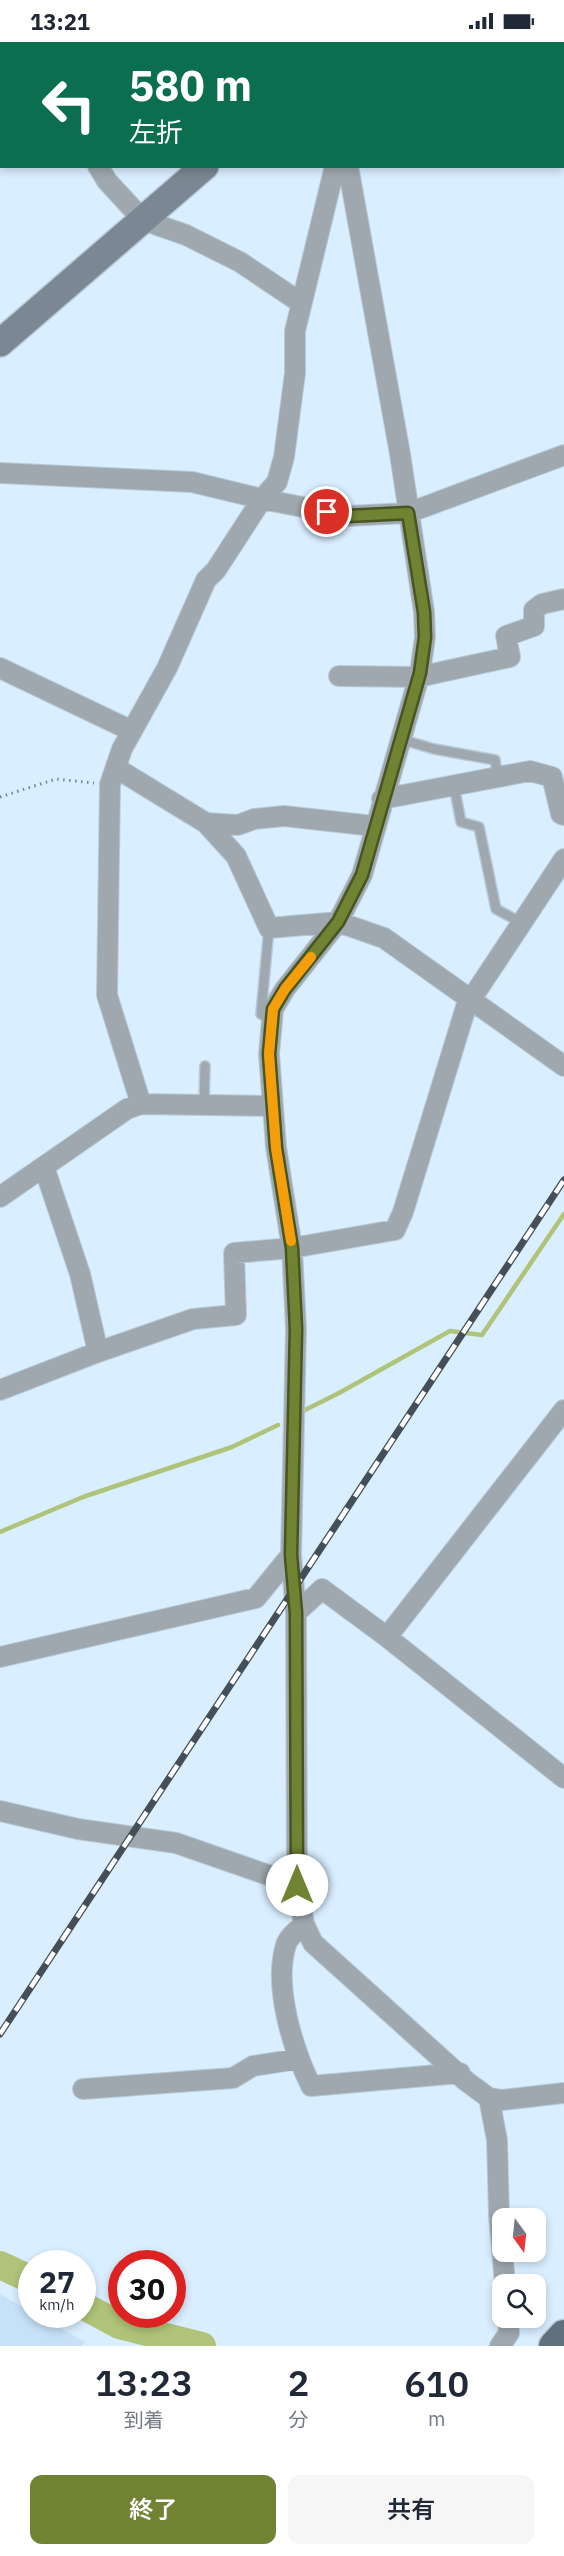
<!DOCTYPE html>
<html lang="ja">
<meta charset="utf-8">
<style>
body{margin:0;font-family:"IBM Plex Sans","Noto Sans JP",sans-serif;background:#f6f6f7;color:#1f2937;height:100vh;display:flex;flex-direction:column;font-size:22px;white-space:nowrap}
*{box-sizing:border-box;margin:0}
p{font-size:20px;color:#747a83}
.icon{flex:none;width:33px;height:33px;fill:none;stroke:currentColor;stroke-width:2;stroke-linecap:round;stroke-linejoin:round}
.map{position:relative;height:2304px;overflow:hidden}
.sheet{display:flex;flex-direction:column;background:#fff;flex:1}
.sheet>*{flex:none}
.hud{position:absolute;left:0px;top:0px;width:564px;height:126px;box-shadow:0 3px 9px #0003;background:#0b6e4f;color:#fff;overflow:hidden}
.needle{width:39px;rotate:165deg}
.tools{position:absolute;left:492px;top:2166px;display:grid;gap:12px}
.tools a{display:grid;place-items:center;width:54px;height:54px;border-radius:12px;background:#fff;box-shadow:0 3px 9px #0003;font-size:30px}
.speed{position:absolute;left:18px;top:2208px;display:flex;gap:12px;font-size:30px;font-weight:700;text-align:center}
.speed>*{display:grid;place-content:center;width:78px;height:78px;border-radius:50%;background:#fff;box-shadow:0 3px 9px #0003;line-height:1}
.speed small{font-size:15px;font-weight:400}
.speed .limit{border:9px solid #d22;background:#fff;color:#111}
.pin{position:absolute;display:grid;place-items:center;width:51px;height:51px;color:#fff;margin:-26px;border:3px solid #fff;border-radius:50%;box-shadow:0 2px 6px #0007}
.me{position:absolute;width:66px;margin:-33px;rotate:0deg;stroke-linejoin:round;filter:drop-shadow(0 0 4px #0008)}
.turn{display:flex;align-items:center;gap:21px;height:126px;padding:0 30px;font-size:27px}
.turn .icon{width:78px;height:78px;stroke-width:2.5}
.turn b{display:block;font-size:42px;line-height:51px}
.eta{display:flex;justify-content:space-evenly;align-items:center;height:102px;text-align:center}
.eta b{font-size:36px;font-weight:600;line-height:42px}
.cta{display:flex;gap:12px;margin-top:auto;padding:12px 30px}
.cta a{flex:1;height:69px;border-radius:12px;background:#6f8333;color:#fff;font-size:24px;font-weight:600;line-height:69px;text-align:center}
.cta a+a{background:#f6f6f7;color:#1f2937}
.status{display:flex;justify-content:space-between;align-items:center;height:42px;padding:0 30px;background:#fff;direction:ltr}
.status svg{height:16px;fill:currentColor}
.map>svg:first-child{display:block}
.built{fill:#c7e2f8}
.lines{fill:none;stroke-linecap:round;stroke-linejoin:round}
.stream{stroke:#afc479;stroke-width:4.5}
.river{stroke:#afc479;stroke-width:28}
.lane-casing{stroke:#b7cad9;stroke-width:12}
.street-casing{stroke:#b7cad9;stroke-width:22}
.secondary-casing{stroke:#b7cad9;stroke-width:30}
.primary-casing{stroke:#b7cad9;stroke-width:33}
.path{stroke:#768490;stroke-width:3;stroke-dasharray:1.5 4.5;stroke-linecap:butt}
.lane{stroke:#9fa8af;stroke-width:9}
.street{stroke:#9fa8af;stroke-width:20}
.secondary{stroke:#7b8792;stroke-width:27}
.primary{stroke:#61707d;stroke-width:30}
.rail-casing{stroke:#444f58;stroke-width:7}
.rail{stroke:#fff;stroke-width:4.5;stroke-dasharray:14;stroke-linecap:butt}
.route-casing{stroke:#485521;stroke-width:15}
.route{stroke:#6f8333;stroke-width:10}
.slow{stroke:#f59e0b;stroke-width:10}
</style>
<div class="status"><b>13:21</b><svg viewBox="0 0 49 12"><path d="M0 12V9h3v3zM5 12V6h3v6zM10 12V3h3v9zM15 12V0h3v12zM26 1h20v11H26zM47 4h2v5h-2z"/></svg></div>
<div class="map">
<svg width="564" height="2304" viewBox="0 0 564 2304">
<rect width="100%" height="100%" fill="#d9eeff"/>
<path class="built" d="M0,2252L31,2270L32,2272L37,2273L85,2300L82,2304H0Z"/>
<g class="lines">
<path class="stream" d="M301,1370L339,1351L450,1289L482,1293L564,1172
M0,1490L83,1455L232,1405L278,1383"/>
<path class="river" d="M0,2223L32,2238
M82,2263L119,2283L202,2304"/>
<defs>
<path id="lane" d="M0,110L2,109
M400,697L434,707L495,718L498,735
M454,744L461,780L479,785L496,867L522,881
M269,886L261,972L272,979
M204,1063L205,1024"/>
<path id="street" d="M41,0L42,2
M98,124L107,139L143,178L186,193L240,220L301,261
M348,124L400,412L424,570L425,595L420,631L362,833L338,880L285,947L273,967L269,1012L276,1105L292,1206L296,1287L291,1513L296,1571L297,1843L304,1882L313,1901L466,2039L489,2056L502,2058L564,2051
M0,431L192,440L262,457L348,474L408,471L564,413
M0,626L132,689
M339,634L418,635L510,615L506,594L534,584V568L542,562L564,557
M116,726L206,781L236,814L269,886L338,880L384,896L564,1024
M382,757L530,729L552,735L561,772L564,773
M206,781L238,783L254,777L284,774L374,784
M141,1062L107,953L110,742L122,707L167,626L206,538L216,528L262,457L277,440L284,415L295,331V289L335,124
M44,1125L80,1232L98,1310
M0,1155L127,1067L141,1062L273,1064
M0,1348L98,1310L193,1277L236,1273L234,1211L292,1206L395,1188L403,1170L466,965L564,817
M296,1571L322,1547L387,1595L564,1736
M387,1595L564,1368
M0,1615L256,1556L291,1513
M0,1769L78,1787L176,1801L297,1843
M304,1882C299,1887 288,1895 286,1903C273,1944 293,2007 311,2044L460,2031
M83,2047L233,2036L253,2024L298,2017
M489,2056L497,2098L499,2173L505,2242
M500,2304L509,2291L508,2276"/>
<path id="secondary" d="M314,0V2
M350,2L351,0
M0,301L205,124"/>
<path id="primary" d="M554,2304L564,2293"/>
</defs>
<use href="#lane" class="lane-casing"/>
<use href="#street" class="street-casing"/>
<use href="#secondary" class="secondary-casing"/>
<use href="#primary" class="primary-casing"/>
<path class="path" d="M0,755L56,737L94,741"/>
<use href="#lane" class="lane"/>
<use href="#street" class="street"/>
<use href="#secondary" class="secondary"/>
<use href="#primary" class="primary"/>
<defs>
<path id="rail" d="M0,1992L564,1138"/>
</defs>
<use href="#rail" class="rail-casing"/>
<use href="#rail" class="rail"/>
</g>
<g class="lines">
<defs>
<path id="route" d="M297,1843L296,1571L291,1513L296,1287L292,1206L276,1106L269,1012L273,967L285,947L338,880L362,833L420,631L425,595L424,570L408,471L348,474L327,470"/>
</defs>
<use href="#route" class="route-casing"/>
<use href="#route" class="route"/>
<path class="slow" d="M291,1199L276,1106L269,1012L273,967L285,947L311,915"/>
</g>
</svg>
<div class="tools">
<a><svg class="needle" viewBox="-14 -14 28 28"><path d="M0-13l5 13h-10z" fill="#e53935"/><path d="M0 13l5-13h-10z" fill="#747a83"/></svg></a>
<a><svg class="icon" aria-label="search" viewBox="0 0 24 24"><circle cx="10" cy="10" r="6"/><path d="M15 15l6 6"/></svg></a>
</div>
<div class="speed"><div>27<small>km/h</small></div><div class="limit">30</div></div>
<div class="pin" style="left:327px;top:470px;background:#d93025"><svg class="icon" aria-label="arrive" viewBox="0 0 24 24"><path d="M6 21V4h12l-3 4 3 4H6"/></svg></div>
<svg class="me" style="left:297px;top:1843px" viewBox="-20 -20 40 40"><circle r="19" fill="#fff"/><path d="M0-13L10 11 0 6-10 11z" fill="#6f8333"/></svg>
<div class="hud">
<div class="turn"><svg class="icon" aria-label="left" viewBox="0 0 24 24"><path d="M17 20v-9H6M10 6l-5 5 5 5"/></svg><div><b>580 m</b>左折</div></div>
</div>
</div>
<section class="sheet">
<div class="eta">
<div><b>13:23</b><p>到着</p></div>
<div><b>2</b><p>分</p></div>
<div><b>610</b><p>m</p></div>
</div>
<div class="cta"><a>終了</a><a>共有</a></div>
</section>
